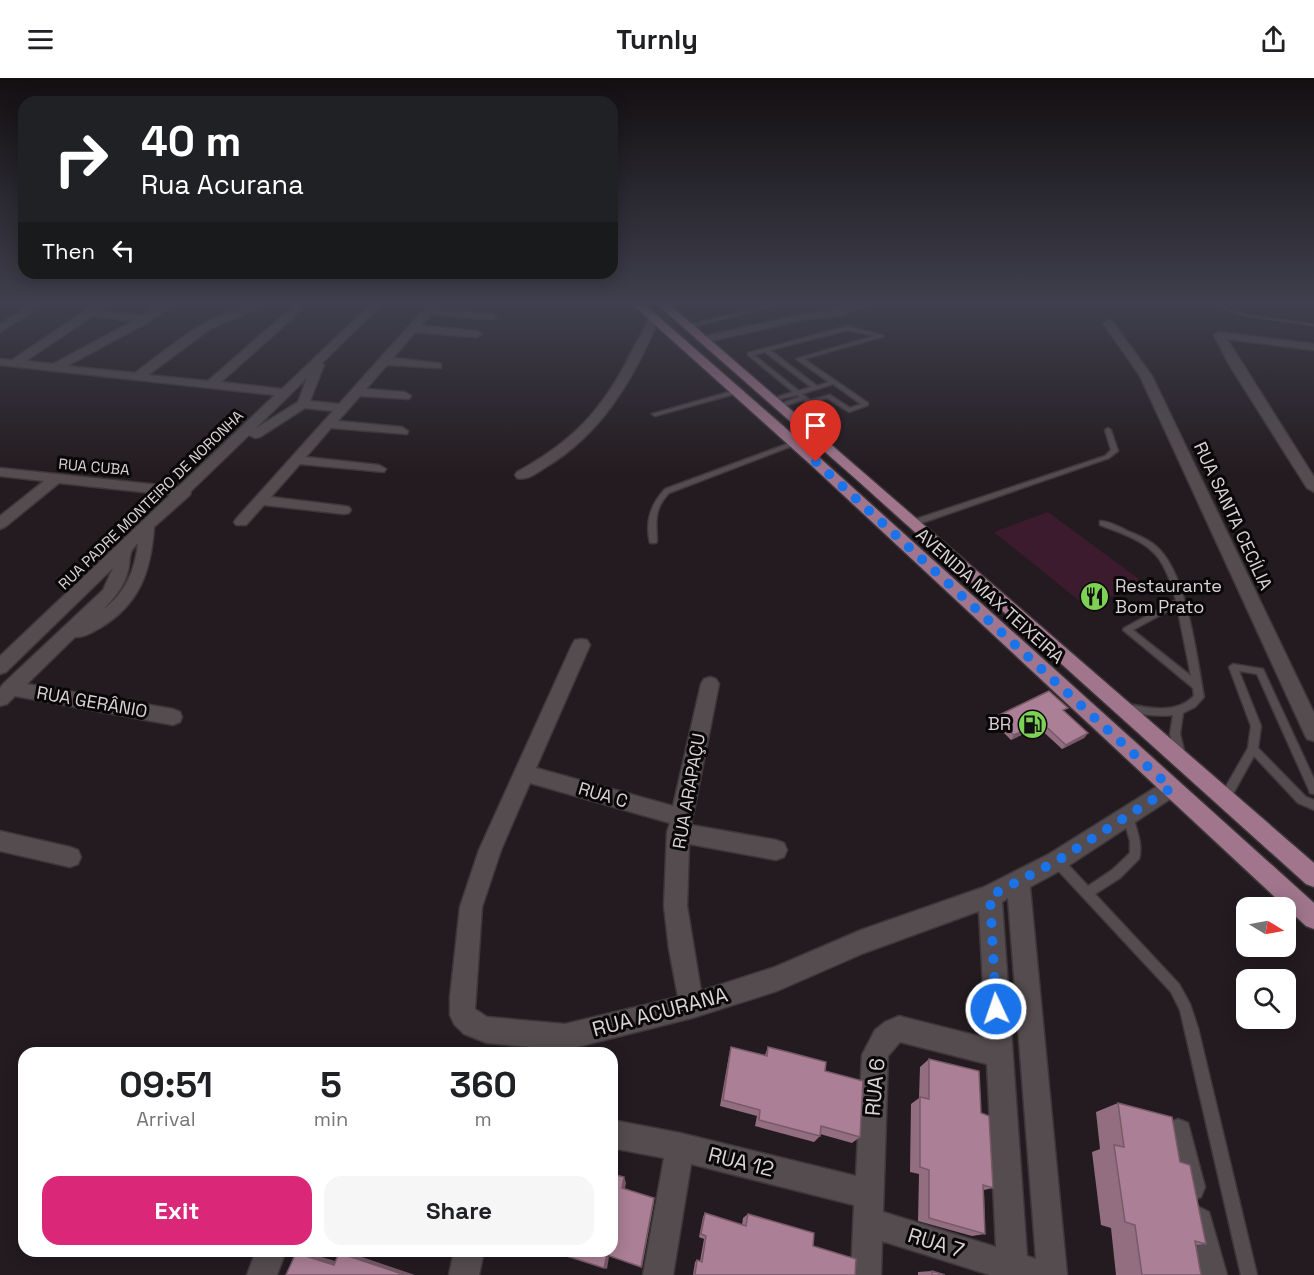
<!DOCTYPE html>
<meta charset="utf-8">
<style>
body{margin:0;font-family:"Space Grotesk",sans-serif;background:#f6f6f6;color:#202124;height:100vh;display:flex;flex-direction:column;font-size:22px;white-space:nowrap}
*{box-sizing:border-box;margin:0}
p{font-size:20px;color:#757577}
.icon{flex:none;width:33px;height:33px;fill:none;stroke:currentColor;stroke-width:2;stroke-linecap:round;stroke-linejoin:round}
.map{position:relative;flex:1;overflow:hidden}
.sheet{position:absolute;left:18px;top:969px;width:600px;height:210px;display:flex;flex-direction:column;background:#fff;border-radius:18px;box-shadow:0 3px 15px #0003}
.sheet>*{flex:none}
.guide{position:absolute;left:18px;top:18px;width:600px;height:183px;border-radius:18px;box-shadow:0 3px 15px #0003;background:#202124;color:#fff;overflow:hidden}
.needle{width:39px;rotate:100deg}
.tools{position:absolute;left:1236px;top:819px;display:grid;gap:12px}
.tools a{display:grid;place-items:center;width:60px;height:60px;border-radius:12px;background:#fff;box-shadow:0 3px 15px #0003;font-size:30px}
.pin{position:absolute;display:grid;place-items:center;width:51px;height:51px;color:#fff;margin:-62px -26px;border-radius:50% 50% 50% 0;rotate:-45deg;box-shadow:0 0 6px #0007}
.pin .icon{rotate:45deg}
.me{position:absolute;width:66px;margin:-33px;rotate:357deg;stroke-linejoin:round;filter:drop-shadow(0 0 4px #0008)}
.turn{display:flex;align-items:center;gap:21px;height:126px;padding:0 24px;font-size:27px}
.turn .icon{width:78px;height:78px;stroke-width:2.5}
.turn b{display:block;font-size:42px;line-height:51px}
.then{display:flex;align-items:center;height:57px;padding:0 24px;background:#0003;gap:12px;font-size:22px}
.eta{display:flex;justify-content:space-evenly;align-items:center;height:102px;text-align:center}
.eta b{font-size:36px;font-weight:600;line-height:42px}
.action{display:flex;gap:12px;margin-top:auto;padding:12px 24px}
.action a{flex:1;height:69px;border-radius:18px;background:#db2777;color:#fff;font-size:24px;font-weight:600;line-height:69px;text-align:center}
.action a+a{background:#f6f6f6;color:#202124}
header{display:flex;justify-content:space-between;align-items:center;height:78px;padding:0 24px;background:#fff;font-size:27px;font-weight:600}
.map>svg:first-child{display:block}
.green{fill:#3c1b2e}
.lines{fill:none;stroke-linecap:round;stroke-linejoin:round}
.stream{stroke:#623b50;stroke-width:3}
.lane-casing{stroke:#3d373a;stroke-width:3}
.street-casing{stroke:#3d373a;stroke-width:3}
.primary-casing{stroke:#3d373a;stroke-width:3}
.lane{fill:#554c50;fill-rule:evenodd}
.street{fill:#554c50;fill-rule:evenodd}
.primary{fill:#a1768d;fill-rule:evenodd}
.wall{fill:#936d80}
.shaded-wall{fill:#785968}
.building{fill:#ab7f95;stroke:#785968;stroke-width:1.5}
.route{stroke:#1a73e8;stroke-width:10;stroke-dasharray:0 18}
.labels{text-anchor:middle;stroke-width:6;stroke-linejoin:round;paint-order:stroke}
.far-street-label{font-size:15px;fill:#d8d3d5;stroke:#0a0708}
.street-label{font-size:18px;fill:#d8d3d5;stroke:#0a0708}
.poi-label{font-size:18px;fill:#d8d3d5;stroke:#0a0708;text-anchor:start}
.near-street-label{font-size:21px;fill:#d8d3d5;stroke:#0a0708}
</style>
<header><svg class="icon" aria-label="menu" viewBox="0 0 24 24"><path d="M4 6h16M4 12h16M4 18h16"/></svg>Turnly<svg class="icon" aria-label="share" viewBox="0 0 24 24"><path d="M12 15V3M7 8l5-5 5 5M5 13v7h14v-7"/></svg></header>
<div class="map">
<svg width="1314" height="1197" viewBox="0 0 1314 1197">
<rect width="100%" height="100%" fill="#231b1f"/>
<path class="green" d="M1048,434L1143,504L1087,529L994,454Z"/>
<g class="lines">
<path class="stream" d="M1215,227L1243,237L1314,247"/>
<defs>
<path id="lane" d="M770,227H781L687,250L684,248Z
M848,248L884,258L804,281L868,325V327L849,334L827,320L809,326L803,322L781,329H777V327L800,319L797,317L771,323V321L793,314L748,277V275ZM848,252L875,258L796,281L829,304L817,308L770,272ZM765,274L811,309L799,313L754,277ZM833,306L861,326L850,330L830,317L810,322L802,316Z
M736,312L739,314L738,315L655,338L652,336Z
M1108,350L1111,352L1118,373L1109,380L916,447H913L909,445L910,443L1105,378L1111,372L1105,352Z
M795,363L798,365L797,366L669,415C654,431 656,442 657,463L656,465H650C645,444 650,427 665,411Z
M1100,443C1110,443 1121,450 1130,454C1140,458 1151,463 1158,470C1187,497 1197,580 1204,619L1195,629L1183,635L1180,656L1185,676L1183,679L1180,680L1177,679L1175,676L1170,656L1173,637C1155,639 1138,636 1121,632L1119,629L1121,626L1124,625C1148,630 1175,637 1194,618L1193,610L1123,552L1124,550L1176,522C1171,506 1166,487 1154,475C1141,461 1118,454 1100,447ZM1177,528L1191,598L1133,552Z
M1233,586L1263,591L1314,701V716L1310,715L1309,712L1257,596L1239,593L1261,648L1258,670L1306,719L1314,722V732L1298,725L1254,678L1229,723L1225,724L1221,723L1220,720L1221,717L1248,670L1251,648L1229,589Z
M1128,734L1132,736L1133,739C1137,753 1143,767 1139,781L1120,800L1095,816L1179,906L1190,926L1198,950L1257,1197H1241L1180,932L1171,914L1053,787L1052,783L1053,779L1057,778L1061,779L1088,808L1112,792L1130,775V763L1123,739L1124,736Z"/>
<path id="street" d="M30,227H43L0,254V246Z
M94,227H107L100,233L142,237L161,227H174L150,243L67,288L135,295C173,267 215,227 265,227L210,251L148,297L208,303L295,227H307L221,304L282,311L370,227H381L322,285L324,287L310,323L339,326L428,227H439L436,231L492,236L497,239L492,242L431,236L421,248L477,253L482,256L477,259L415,254L393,280L437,285L441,286V290L387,287L366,311L405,314L411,318L409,321L360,318L338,343L402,349L408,353L407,356L331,350L306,379L379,387L386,391L384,394L300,386L271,419L344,428L349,429L351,432L349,435L344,436L264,427L246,447H236L234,444L236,441L333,333L305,330L260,359L255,360L249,357L191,413L190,417L154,449C151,493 140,526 100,550C92,554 84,560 75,559L27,606L173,631L180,634L182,639L180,644L173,647L15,618L7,626L0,628V610L4,605L103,512L113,490L6,594L0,596V578L170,417L59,405L5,449L0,451V438L44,403L0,398V390L178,409L275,317L0,287V281L12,282ZM92,238L133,243L53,286L26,283ZM307,300L298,324L256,350ZM138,465C135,493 126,514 103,532C113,521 123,510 127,496C132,482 126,476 138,465Z
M854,227H872L843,237L803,242L702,265L696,262L702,259L803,236Z
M653,238L658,241L657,245C633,302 601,356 546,389C538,394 528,403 517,400L515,397L517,394C573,363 603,332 631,275C637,263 644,253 648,241Z
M1108,242L1112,243L1152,298L1314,635V663L1307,661L1304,655L1140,298L1103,245Z
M1219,254L1314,266V272L1227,261L1314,399V414L1307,410L1230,288L1214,257Z
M581,561L587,562L590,567L536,690L673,728L701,606L704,601L710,599L716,601L719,606L691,747L776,762L784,765L787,772L784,779L776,782L689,766L687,828L701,913L775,889L861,852L984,809L1049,776L1164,704L1171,701L1178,704L1181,710L1178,716L1065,790L1030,809L1067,1197H990L882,1163L881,1197H851L854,1127L691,1086L673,1197H643L664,1080L612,1070V1042L680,1055L856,1098L862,977L875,952L885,944L899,938L986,960L979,833L864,875L777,913L692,940L565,972L487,965L464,956L454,946L450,937V919L460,829L479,772L572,567L575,562ZM530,705L670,745L667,754L664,828L669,871L678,919L565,946L487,939L475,931L482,829L501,772ZM1008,820L1036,1181L1027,1178L1002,824ZM900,964L987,986L996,1169L883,1134L888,978Z
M0,753L70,769L78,772L81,779L78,786L70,789L0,773Z
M1178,1041L1188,1045L1205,1109L1201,1119L1191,1123L1181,1119L1164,1055L1168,1045Z
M1199,1129L1209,1134L1227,1197H1197L1184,1144L1189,1134Z
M256,1173H286L277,1197H247Z
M454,1173H484L479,1197H449Z"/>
<path id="primary" d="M633,227H645L821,381L1314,825V851L1306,848L811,387Z
M658,227H670L1314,785V809L1306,806L857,402Z"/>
</defs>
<use href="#lane" class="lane-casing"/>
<use href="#street" class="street-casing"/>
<use href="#primary" class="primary-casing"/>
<use href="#lane" class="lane"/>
<use href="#street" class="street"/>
<use href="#primary" class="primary"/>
</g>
<path class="wall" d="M1065,634L1088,655L1084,660L1062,671L1038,649L1011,662L993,644L995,639Z
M731,969L765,977L768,969L825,993L860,1059L852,1065L820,1056V1058L814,1064L755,1048L757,1038L720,1028L729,977Z
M929,981L981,1035L993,1110L984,1112L985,1156L972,1158L918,1143L919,1096L910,1094L911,1026L919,1020L920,989Z
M1118,1025L1180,1084L1206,1166L1195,1167L1201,1197H1116L1111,1150L1101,1147L1092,1074L1100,1071L1096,1034Z
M705,1135L742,1147L743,1140L748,1136L813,1168L855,1197H693L695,1184L697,1182L700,1183L704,1161L699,1159L703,1139Z
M932,1193L945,1197H918V1194Z"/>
<path class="shaded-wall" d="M1041,644L1038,649L1011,662L1014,657Z
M1088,655L1084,660L1062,671L1066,667Z
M624,1099L626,1105L624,1115L622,1110Z
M654,1120V1124L642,1190L641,1189Z
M296,1175L315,1177L352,1188L334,1187Z
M339,1175L356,1177L415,1197H401Z
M607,1177L609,1179L607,1191L604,1190Z"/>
<path class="building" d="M1049,613L1068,630L1063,632L1088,655L1066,667L1041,644L1014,657L995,639Z
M731,969L767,978L768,969L788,974L826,984L825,993L863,1003L860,1059L821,1048L820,1058L759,1042L760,1032L723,1022Z
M929,981L979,993L981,1035L989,1038L993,1110L983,1107L985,1156L929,1140V1092L920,1089V1019L929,1021Z
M1118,1025L1172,1039L1180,1084L1190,1087L1206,1166L1195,1163L1201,1197H1142L1135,1147L1125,1144L1114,1067L1124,1069Z
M612,1096L624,1099L622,1110L654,1120L641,1189L607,1177L604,1190L551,1173H612Z
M705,1135L746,1148L748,1136L814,1155L813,1168L856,1181L855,1197H695L697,1182L702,1184L706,1158L701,1156Z
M296,1175L334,1187L339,1175L402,1196L401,1197H286Z
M932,1193L945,1197H932Z"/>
<linearGradient id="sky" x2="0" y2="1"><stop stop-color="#130f11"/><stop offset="0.57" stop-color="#3f3f4d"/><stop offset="1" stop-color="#3f3f4d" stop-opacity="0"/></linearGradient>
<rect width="1314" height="395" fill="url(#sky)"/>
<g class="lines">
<path class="route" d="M816,384L1171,710L1057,783L990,818L996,931"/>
</g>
<defs>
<symbol id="restaurant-disc" viewBox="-11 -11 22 22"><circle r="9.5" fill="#7dd154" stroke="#0a0708"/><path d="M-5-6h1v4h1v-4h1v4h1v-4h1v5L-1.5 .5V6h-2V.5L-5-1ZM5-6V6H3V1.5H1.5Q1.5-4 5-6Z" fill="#111"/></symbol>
<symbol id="fuel-disc" viewBox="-11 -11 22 22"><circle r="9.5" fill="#7dd154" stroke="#0a0708"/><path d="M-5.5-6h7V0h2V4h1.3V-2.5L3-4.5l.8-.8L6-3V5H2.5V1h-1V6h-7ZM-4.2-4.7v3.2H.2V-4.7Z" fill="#111"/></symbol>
</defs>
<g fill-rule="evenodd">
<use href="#restaurant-disc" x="1078" y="502" width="33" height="33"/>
<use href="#fuel-disc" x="1016" y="630" width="33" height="33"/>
</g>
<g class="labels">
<g class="far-street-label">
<text transform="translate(94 389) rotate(5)" y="5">RUA CUBA</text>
<text transform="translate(151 422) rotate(-44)" y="5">RUA PADRE MONTEIRO DE NORONHA</text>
</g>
<g class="street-label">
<text transform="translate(1233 438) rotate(65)" y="6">RUA SANTA CECÍLIA</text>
<text transform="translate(990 518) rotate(42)" y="6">AVENIDA MAX TEIXEIRA</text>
<text transform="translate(92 624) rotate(10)" y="6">RUA GERÂNIO</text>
<text transform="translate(689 713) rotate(-80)" y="6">RUA ARAPAÇU</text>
<text transform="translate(603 717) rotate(16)" y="6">RUA C</text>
</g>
<g class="poi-label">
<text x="1115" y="514">Restaurante<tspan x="1115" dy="21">Bom Prato</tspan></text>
<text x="1011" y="652" text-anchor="end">BR</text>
</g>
<g class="near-street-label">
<text transform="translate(660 934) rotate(-15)" y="7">RUA ACURANA</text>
<text transform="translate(875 1009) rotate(-85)" y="7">RUA 6</text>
<text transform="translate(741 1084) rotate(14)" y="7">RUA 12</text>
<text transform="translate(936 1165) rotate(17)" y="7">RUA 7</text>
</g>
</g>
</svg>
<div class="tools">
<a><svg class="needle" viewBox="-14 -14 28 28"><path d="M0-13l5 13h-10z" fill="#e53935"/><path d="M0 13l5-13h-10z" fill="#757577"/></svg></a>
<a><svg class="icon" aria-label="search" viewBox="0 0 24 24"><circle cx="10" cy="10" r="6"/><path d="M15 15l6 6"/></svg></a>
</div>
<div class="pin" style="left:816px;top:384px;background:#d93025"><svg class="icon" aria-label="arrive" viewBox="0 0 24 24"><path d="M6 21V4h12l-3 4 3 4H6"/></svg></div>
<svg class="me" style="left:996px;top:931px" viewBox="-20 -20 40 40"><circle r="17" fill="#1a73e8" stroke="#fff" stroke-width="3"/><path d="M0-11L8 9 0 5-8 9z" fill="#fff"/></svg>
<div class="guide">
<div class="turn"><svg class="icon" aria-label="right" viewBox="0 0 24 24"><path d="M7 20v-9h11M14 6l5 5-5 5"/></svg><div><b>40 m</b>Rua Acurana</div></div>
<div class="then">Then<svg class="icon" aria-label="left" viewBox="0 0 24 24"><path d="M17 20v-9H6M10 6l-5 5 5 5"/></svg></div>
</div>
<section class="sheet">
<div class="eta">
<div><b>09:51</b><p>Arrival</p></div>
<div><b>5</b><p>min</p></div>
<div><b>360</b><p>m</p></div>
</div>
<div class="action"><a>Exit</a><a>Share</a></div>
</section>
</div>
